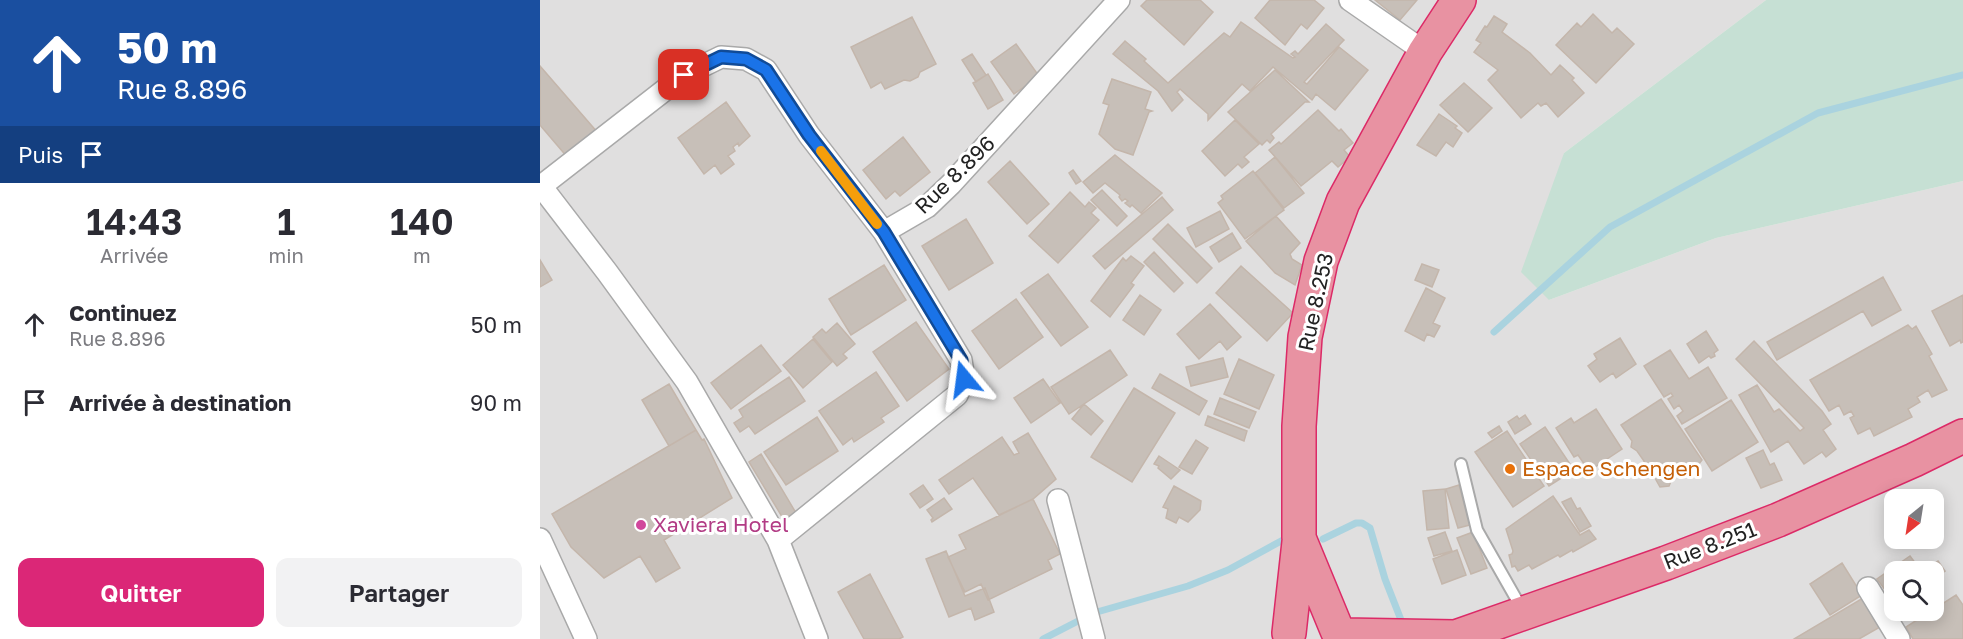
<!DOCTYPE html>
<html lang="fr">
<meta charset="utf-8">
<style>
body{margin:0;font-family:"Golos Text",sans-serif;background:#f2f2f3;color:#2b2b33;height:100vh;display:flex;flex-direction:column;font-size:22px;white-space:nowrap}
*{box-sizing:border-box;margin:0}
p{font-size:20px;color:#7c7c81}
.icon{flex:none;width:33px;height:33px;fill:none;stroke:currentColor;stroke-width:2;stroke-linecap:round;stroke-linejoin:round}
.map{position:relative;flex:1;overflow:hidden}
.sheet{display:flex;flex-direction:column;background:#fff;width:540px}
.sheet>*{flex:none}
.top-card{background:#1a4fa0;color:#fff;overflow:hidden}
.needle{width:39px;rotate:210deg}
.controls{position:absolute;left:1344px;top:489px;display:grid;gap:12px}
.controls a{display:grid;place-items:center;width:60px;height:60px;border-radius:12px;background:#fff;box-shadow:0 3px 15px #0003;font-size:30px}
.pin{position:absolute;display:grid;place-items:center;width:51px;height:51px;color:#fff;margin:-26px;border-radius:12px;box-shadow:0 3px 9px #0006}
.me{position:absolute;width:66px;margin:-33px;rotate:344deg;stroke-linejoin:round;filter:drop-shadow(0 0 4px #0008)}
.turn{display:flex;align-items:center;gap:21px;height:126px;padding:0 18px;font-size:27px}
.turn .icon{width:78px;height:78px;stroke-width:2.5}
.turn b{display:block;font-size:42px;line-height:51px}
.then{display:flex;align-items:center;height:57px;padding:0 18px;background:#0003;gap:12px;font-size:22px}
.eta{display:flex;justify-content:space-evenly;align-items:center;height:102px;text-align:center}
.eta b{font-size:36px;font-weight:600;line-height:42px}
.action{display:flex;gap:12px;margin-top:auto;padding:12px 18px}
.action a{flex:1;height:69px;border-radius:12px;background:#db2777;color:#fff;font-size:24px;font-weight:600;line-height:69px;text-align:center}
.action a+a{background:#f2f2f3;color:#2b2b33}
ul{padding:0;list-style:none}
li{display:flex;align-items:center;gap:18px;height:78px;padding:0 18px}
li div{flex:1}
li b{display:block;font-size:22px}
li em{font-style:normal}
main{display:flex;flex:1;min-height:0}
.map>svg:first-child{display:block}
.residential{fill:#e0dfdf;fill-rule:evenodd}
.wetland{fill:#c6e0d4}
.lines{fill:none;stroke-linecap:round;stroke-linejoin:round}
.stream{stroke:#aad3df;stroke-width:7}
.building{fill:#c7bfb8;stroke:#c4b6ab;stroke-width:1.5}
.lane-casing{stroke:#a9a9a9;stroke-width:14}
.street-casing{stroke:#a9a9a9;stroke-width:24}
.highway-casing{stroke:#dc2a67;stroke-width:36}
.lane{stroke:#fff;stroke-width:10}
.street{stroke:#fff;stroke-width:21}
.highway{stroke:#e892a2;stroke-width:33}
.route-casing{stroke:#114b97;stroke-width:15}
.route{stroke:#1a73e8;stroke-width:10}
.slow{stroke:#f59e0b;stroke-width:10}
.food-dot{fill:#e8710a;stroke:#fff;stroke-width:2}
.hotel-dot{fill:#d1479c;stroke:#fff;stroke-width:2}
.labels{text-anchor:middle;stroke-width:6;stroke-linejoin:round;paint-order:stroke}
.street-label{font-size:21px;fill:#222;stroke:#fff}
.food-label{font-size:21px;fill:#c56008;stroke:#fff;text-anchor:start}
.hotel-label{font-size:21px;fill:#b23c85;stroke:#fff;text-anchor:start}
</style>
<main>
<section class="sheet">
<div class="top-card">
<div class="turn"><svg class="icon" aria-label="ahead" viewBox="0 0 24 24"><path d="M12 20V5M6 11l6-6 6 6"/></svg><div><b>50 m</b>Rue 8.896</div></div>
<div class="then">Puis<svg class="icon" aria-label="arrive" viewBox="0 0 24 24"><path d="M6 21V4h12l-3 4 3 4H6"/></svg></div>
</div>
<div class="eta">
<div><b>14:43</b><p>Arrivée</p></div>
<div><b>1</b><p>min</p></div>
<div><b>140</b><p>m</p></div>
</div>
<ul>
<li><svg class="icon" aria-label="ahead" viewBox="0 0 24 24"><path d="M12 20V5M6 11l6-6 6 6"/></svg><div><b>Continuez</b><p>Rue 8.896</p></div><em>50 m</em></li>
<li><svg class="icon" aria-label="arrive" viewBox="0 0 24 24"><path d="M6 21V4h12l-3 4 3 4H6"/></svg><div><b>Arrivée à destination</b></div><em>90 m</em></li>
</ul>
<div class="action"><a>Quitter</a><a>Partager</a></div>
</section>
<div class="map">
<svg width="1423" height="639" viewBox="0 0 1423 639">
<rect width="100%" height="100%" fill="#f2efe9"/>
<path class="residential" d="M0,0H1226L1024,153L1009,300L1176,238L1423,181V639H0ZM1354,500H1394V538H1354ZM1354,572H1394V610H1354Z"/>
<path class="wetland" d="M1226,0H1423V181L1176,238L1009,300L981,272L1024,153Z"/>
<g class="lines">
<path class="stream" d="M954,332L1070,227L1278,113L1423,75
M783,539L816,523H822L830,528L845,579L863,625
M557,612L648,586L688,570L743,540
M503,639L542,619"/>
</g>
<path class="building" d="M607,0H660L673,12L644,45L601,6Z
M730,0H774L784,8L767,29L761,24L745,45L715,18Z
M835,0H877L860,20Z
M1053,14L1072,33L1077,28L1094,44L1056,83L1016,45L1037,23L1041,27Z
M954,16L967,24L962,32L990,53L1011,75L1020,65L1034,78L1032,80L1044,93L1018,117L1006,103L1001,106L998,103L981,118L948,80L958,70L934,52L941,43L936,40L945,26L947,27Z
M372,17L396,64L380,72L378,77L370,81L364,80L345,89L341,82L331,88L311,47Z
M701,22L753,58L755,57L751,54L755,51L758,54L786,24L804,40L764,82L767,84L799,47L828,70L795,110L776,94L772,100L733,67L710,91L702,84L668,120V114L640,89L637,92L643,100L632,111L618,91L573,54L585,41L606,59L604,61L628,83L684,33L690,37Z
M476,44L499,76L474,94L451,62Z
M432,54L446,75L436,82L422,60Z
M0,66L58,133L28,158L0,125Z
M735,70L769,102H765L731,134L734,138L730,143L727,140L722,145L688,112Z
M448,74L463,100L448,109L433,83Z
M572,79L611,92L605,109L612,111L609,112L593,155L575,149L559,134L569,105L563,103Z
M924,83L952,108L928,132L900,105Z
M186,102L210,136L199,146L198,143L193,147L195,151L188,156L194,164L181,174L175,165L164,174L138,138Z
M778,110L799,131L801,129L813,143L804,150L810,157L798,167L792,161L761,186L729,150L739,142L741,144Z
M899,114L917,126L915,128L922,133L913,147L906,142L896,156L877,145Z
M695,120L719,144L704,157L709,162L702,168L698,164L685,176L662,151Z
M363,137L390,172L360,196L355,191L346,199L323,170Z
M575,155L622,193L601,213L592,205L590,207L585,203L588,201L585,199L582,201L579,197L580,195L565,183L553,193L543,182Z
M735,157L764,193L744,208L715,173Z
M470,161L509,204L487,224L448,182Z
M533,170L541,181L536,184L529,173Z
M713,171L744,210L705,239L678,203L683,199L681,196Z
M562,190L587,216L577,226L551,200Z
M530,192L545,207L549,202L556,208L551,213L559,220L518,263L489,236Z
M622,197L633,210L565,269L553,256Z
M680,211L689,229L656,247L647,228Z
M736,216L760,243L750,254L752,259L762,265L755,285L735,273L706,241Z
M426,219L453,263L409,290L382,246Z
M628,224L672,268L657,283L613,239Z
M692,233L701,248L679,262L670,247Z
M614,252L643,283L634,292L604,262Z
M591,256L604,266L591,283L594,285L570,317L551,301L583,258L586,261Z
M0,260L12,280L0,287Z
M882,264L899,270L892,287L875,280Z
M344,265L366,300L311,335L289,299Z
M701,266L753,313L727,341L676,293Z
M508,274L548,327L521,346L481,293Z
M1343,277L1361,310L1332,326L1323,311L1237,360L1227,342Z
M886,288L905,298L893,323L900,326L894,337L887,334L884,341L865,331Z
M600,295L621,310L604,335L583,320Z
M1423,295V342L1421,343L1420,340L1410,346L1392,311Z
M476,299L503,337L459,369L432,331Z
M670,304L701,337L687,350L680,341L659,359L637,334Z
M376,322L409,369L367,401L333,352Z
M297,323L315,344L303,354L307,358L297,366L273,337L282,329L286,333Z
M1368,325L1372,329L1376,326L1392,354L1389,356L1407,390L1392,397L1388,390L1377,397L1380,402L1368,409L1372,417L1334,436L1330,428L1318,434L1310,418L1314,416L1311,411L1304,415L1299,405L1289,411L1270,380Z
M1166,331L1178,350L1174,353L1175,356L1171,358L1169,356L1159,363L1147,344Z
M1080,338L1096,364L1076,378L1073,373L1060,382L1048,366L1057,359L1054,354Z
M273,339L292,362L263,388L243,365Z
M1214,341L1282,411L1291,424L1283,430L1296,449L1286,457L1282,452L1264,464L1248,441L1231,452L1199,395L1217,385L1234,412L1239,409L1260,431L1264,428L1196,359Z
M221,345L241,371L191,409L171,383Z
M570,350L587,375L529,414L511,387Z
M1130,350L1149,379L1168,367L1187,398L1142,424L1137,416L1143,411L1139,405L1134,409L1128,399L1133,396L1131,393L1124,397L1104,366Z
M683,358L688,377L651,386L646,367Z
M699,359L734,375L719,409L684,394Z
M336,372L359,406L341,418L344,422L314,442L312,438L303,445L279,411Z
M620,374L667,401L659,415L612,388Z
M249,377L265,401L215,434L209,426L200,432L194,423L203,417L199,410Z
M503,379L520,403L491,423L474,398Z
M129,384L156,430L129,446L102,400Z
M594,388L635,413L592,482L551,457Z
M680,398L716,412L709,428L674,414Z
M1121,399L1162,460L1155,469L1149,468L1146,476L1139,474L1132,479L1129,486L1120,487L1111,471L1104,467V461L1097,451L1091,447L1092,441L1081,425Z
M1191,400L1218,442L1172,471L1145,429Z
M544,404L563,421L551,435L532,419Z
M1056,409L1082,449L1049,471L1038,455L1034,457L1016,428L1031,418L1034,423Z
M985,415L991,424L975,434L968,422L977,416L979,419Z
M668,416L707,431L704,441L665,425Z
M277,417L298,451L246,485L224,452Z
M959,426L962,431L952,438L948,433Z
M1005,427L1034,470L1009,486L980,444Z
M156,430L162,440L164,439L192,498L124,540L140,568L116,582L100,556L64,578L31,547L12,514Z
M967,431L1004,486L973,507L935,452Z
M488,433L516,479L493,499L459,515L433,478L409,494L399,480L462,437L474,455L479,453L473,442Z
M656,440L668,448L652,474L639,467Z
M1223,450L1230,465L1234,463L1242,480L1221,488L1206,458Z
M221,454L259,518L247,525L209,462Z
M619,456L640,470L631,479L618,468L619,466L614,464Z
M383,485L393,499L380,508L370,494Z
M919,485L930,525L918,528L906,489Z
M634,486L661,501L660,510L648,522L639,517L636,523L626,518L628,509L623,507Z
M905,489L909,528L887,530L883,491Z
M1013,496L1040,535L1049,530L1056,539L1033,552L1032,550L1020,557L1018,555L992,569L989,565L978,571L975,566L972,567L969,555L972,554L973,551L966,529Z
M404,498L412,509L392,522L391,520L393,518L387,510Z
M1031,498L1037,509L1040,508L1051,526L1040,532L1022,502Z
M493,499L520,554L508,560L512,569L448,600L441,584L425,592L408,557L426,549L419,535Z
M905,532L912,551L894,556L888,538Z
M933,532L947,568L931,574L917,538Z
M917,550L926,575L902,584L893,559Z
M406,551L425,596L445,588L454,612L435,620L431,608L409,617L386,559Z
M1370,556L1382,572H1354V602L1337,579Z
M1398,561L1405,571L1394,579V572H1383Z
M1302,563L1322,595L1290,615L1270,584Z
M330,574L363,637L359,639H324L298,592Z
M1416,595L1423,605V639H1373L1366,627Z
M1323,598L1340,627L1319,639H1254Z"/>
<g class="lines">
<defs>
<path id="lane" d="M921,464L937,530L982,609"/>
<path id="street" d="M810,0L885,52
M1,186L67,272L147,382L238,540L277,639
M0,187L144,75L181,57L206,59L226,70L269,135L344,232L387,207L411,184L579,0
M518,500L554,639
M0,539L46,639
M238,540L417,395L424,379L421,360L344,232
M1328,588L1359,639"/>
<path id="highway" d="M797,630L759,538V426L765,337L781,261L803,202L885,52L919,0
M749,633L759,542
M804,635L915,637
M910,639L1126,563L1238,520L1374,460L1423,436"/>
</defs>
<use href="#lane" class="lane-casing"/>
<use href="#street" class="street-casing"/>
<use href="#highway" class="highway-casing"/>
<use href="#lane" class="lane"/>
<use href="#street" class="street"/>
<use href="#highway" class="highway"/>
</g>
<g class="lines">
<defs>
<path id="route" d="M144,75L181,57L206,59L226,70L269,135L344,232L421,360L424,379"/>
</defs>
<use href="#route" class="route-casing"/>
<use href="#route" class="route"/>
<path class="slow" d="M281,151L337,224"/>
</g>
<circle class="food-dot" cx="970" cy="469" r="6"/>
<circle class="hotel-dot" cx="101" cy="525" r="6"/>
<g class="labels">
<g class="street-label">
<text transform="translate(415 175) rotate(-44)" y="7">Rue 8.896</text>
<text transform="translate(776 302) rotate(-78)" y="7">Rue 8.253</text>
<text transform="translate(1170 546) rotate(-21)" y="7">Rue 8.251</text>
</g>
<g class="food-label">
<text x="982" y="476">Espace Schengen</text>
</g>
<g class="hotel-label">
<text x="113" y="532">Xaviera Hotel</text>
</g>
</g>
</svg>
<div class="controls">
<a><svg class="needle" viewBox="-14 -14 28 28"><path d="M0-13l5 13h-10z" fill="#e53935"/><path d="M0 13l5-13h-10z" fill="#7c7c81"/></svg></a>
<a><svg class="icon" aria-label="search" viewBox="0 0 24 24"><circle cx="10" cy="10" r="6"/><path d="M15 15l6 6"/></svg></a>
</div>
<div class="pin" style="left:144px;top:75px;background:#d93025"><svg class="icon" aria-label="arrive" viewBox="0 0 24 24"><path d="M6 21V4h12l-3 4 3 4H6"/></svg></div>
<svg class="me" style="left:424px;top:379px" viewBox="-20 -20 40 40"><path d="M0-17L14 15 0 8-14 15z" fill="#1a73e8" stroke="#fff" stroke-width="4"/></svg>
</div>
</main>
